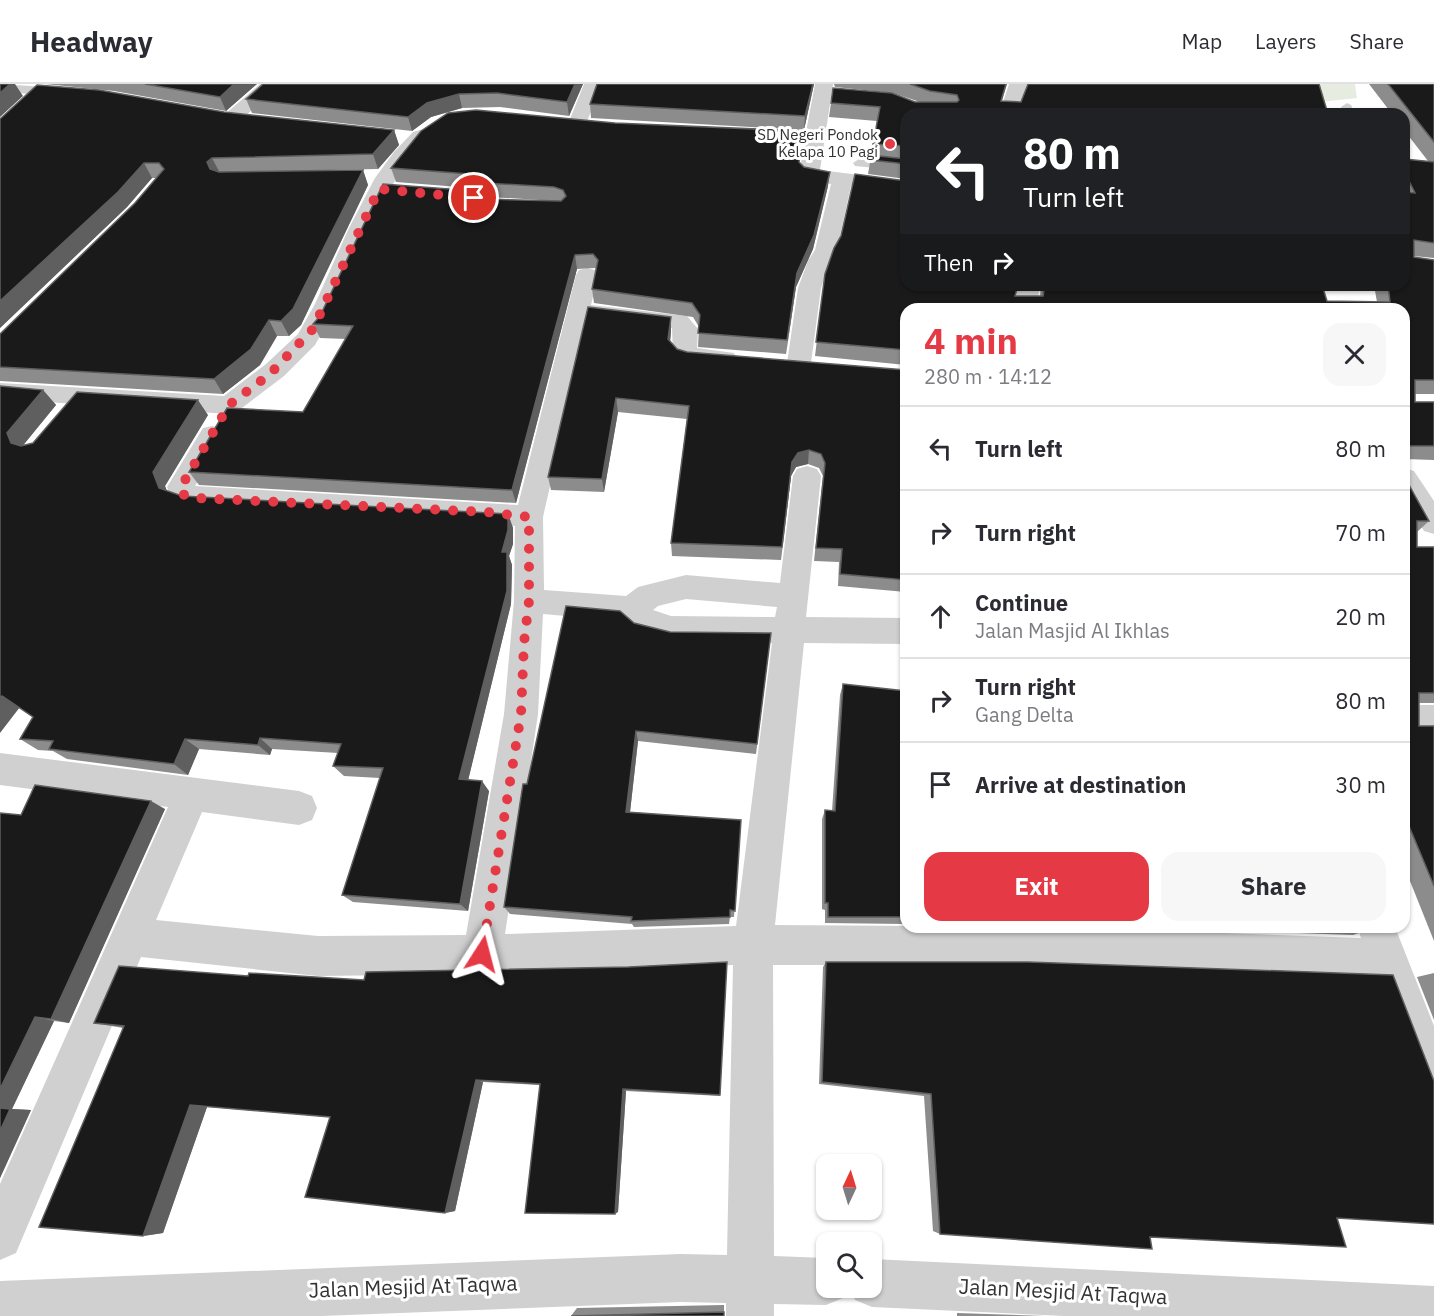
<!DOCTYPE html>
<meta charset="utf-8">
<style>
body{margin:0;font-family:"IBM Plex Sans",sans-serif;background:#f7f7f7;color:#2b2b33;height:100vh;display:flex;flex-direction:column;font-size:22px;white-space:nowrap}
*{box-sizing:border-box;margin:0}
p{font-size:20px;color:#7c7c81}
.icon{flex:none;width:33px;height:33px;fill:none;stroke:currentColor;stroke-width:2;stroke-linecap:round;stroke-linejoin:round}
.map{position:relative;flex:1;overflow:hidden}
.side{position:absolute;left:900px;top:219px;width:510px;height:630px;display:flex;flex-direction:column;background:#fff;border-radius:18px;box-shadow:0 2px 4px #0004}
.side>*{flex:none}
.hud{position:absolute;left:900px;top:24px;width:510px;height:183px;border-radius:18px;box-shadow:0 2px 4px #0004;background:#202124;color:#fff;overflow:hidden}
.needle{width:39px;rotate:4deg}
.tools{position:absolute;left:816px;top:1070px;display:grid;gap:12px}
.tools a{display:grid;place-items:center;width:66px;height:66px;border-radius:12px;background:#fff;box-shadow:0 2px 4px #0004;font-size:30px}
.pin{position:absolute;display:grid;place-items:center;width:51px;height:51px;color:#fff;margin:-26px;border:3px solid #fff;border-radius:50%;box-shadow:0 2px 6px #0007}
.me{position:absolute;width:66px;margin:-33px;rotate:9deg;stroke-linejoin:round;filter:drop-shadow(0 0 4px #0008)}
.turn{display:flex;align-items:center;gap:21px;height:126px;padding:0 24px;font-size:27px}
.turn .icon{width:78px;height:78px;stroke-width:2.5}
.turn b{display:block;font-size:42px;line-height:51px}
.then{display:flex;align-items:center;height:57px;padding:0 24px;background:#0003;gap:12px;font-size:22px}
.round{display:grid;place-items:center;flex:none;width:63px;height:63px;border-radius:18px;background:#f7f7f7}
.headline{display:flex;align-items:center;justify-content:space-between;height:102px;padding:0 24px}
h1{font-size:36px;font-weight:700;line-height:45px;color:#e63946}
.button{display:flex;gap:12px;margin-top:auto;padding:12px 24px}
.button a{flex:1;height:69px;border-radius:18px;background:#e63946;color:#fff;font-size:24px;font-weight:700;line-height:69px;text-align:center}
.button a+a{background:#f7f7f7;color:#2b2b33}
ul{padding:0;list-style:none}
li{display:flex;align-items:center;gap:18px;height:84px;padding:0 24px;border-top:2px solid #e1e1e2}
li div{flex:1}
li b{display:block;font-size:22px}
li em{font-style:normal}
header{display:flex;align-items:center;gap:36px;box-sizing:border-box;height:84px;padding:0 30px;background:#fff;border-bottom:2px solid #e1e1e2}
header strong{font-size:28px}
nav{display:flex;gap:33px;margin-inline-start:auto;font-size:21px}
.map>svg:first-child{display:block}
.green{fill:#e6ecdf}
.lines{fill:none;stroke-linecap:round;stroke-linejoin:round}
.lane{fill:#d0d0d0;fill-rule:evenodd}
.street{fill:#d0d0d0;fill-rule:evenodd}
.wall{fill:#8c8c8c}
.shaded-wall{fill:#5f5f5f}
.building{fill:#1a1a1a;stroke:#5f5f5f;stroke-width:1.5}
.route{stroke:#e63946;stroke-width:10;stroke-dasharray:0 18}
.poi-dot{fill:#e63946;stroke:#fff;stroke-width:2}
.labels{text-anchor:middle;stroke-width:6;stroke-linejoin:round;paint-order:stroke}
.far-poi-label{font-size:15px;fill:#333;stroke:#fff;text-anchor:end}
.near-street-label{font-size:21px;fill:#333;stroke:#fff}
</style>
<header>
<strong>Headway</strong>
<nav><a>Map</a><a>Layers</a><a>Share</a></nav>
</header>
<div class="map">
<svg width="1434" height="1232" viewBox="0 0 1434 1232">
<rect width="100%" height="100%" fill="#fff"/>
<path class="green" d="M1254,0H1355L1357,14L1311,19Z"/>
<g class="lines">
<path class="lane" d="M1347,19L1351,21L1355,30H1343L1341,23Z
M859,75L906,79V87L855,82L853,79Z"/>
<path class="street" d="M0,0L76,5L85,10L76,15L0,7Z
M260,0H280L238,39H224L222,35L224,31Z
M584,0H602L586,40L577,46L568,40Z
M815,0H833L820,86L906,97V109L851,102L837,166L830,177L821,204L811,279L808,285L799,287L790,285L787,279L798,204L808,177L815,166L831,100L803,95L800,91L803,59L756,57L746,51L756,45L806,48Z
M1009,0H1027L1017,30H999Z
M420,46L430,52L408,76L382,118L338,220L315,261L284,292L238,327L229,330L0,315V299L224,312L266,280L298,250L315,220L349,144L375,94L394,68L413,48Z
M587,184L595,186L598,191L591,221L687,232L698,245L697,264L734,269L737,275L734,281L725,283L676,276L673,270L672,244L588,235L543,433L544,506L626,512L638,503L686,491L780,499L793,392L797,385L807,382L817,385L821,392L806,533L906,534V560L804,559L775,841L1059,843L1361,854L1357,843H1395L1434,942V1017L1419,1011L1375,894L1019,881H773L774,1172L826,1174V1203H847L843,1214L826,1221L774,1220V1232H726V1219L681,1218L322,1232H0V1197L681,1170L727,1171L733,881L482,890L318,892L141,873L16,1169L0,1176V1100L168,723L0,701V669L299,707L312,712L317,724L312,736L299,741L202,728L156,836L318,852L466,851L504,630L514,517L515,442L186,422L172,416L167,403L203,344L212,342L221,344L225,351L195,402L518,421L576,191L579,186ZM686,515L777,523L775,533L671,532L653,526L658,522ZM543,530L623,537L636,549L671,558L772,559L736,842L505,850L538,630Z
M1018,201H1040L1036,225H1012Z
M1404,384L1414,387L1434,417V450L1424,447L1404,416Z
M1404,621H1434V651H1404Z
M872,1175L1434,1202V1232H1064L872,1223L855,1216L850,1203H872Z"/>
</g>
<path class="wall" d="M45,0H257L226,27L114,7Z
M263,0H583L569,32L500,23L462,24L431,33L412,47L252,29L246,15Z
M814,0L804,46L591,34L590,20Z
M834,0H1007L1002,17L1021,18L1319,0L906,30V95L868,90L877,37L829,33L831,19L920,18L893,9L835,3Z
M1369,0H1434V174L1414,172V173L1434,176V310H1415V318H1434V376L1404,375V225H906V281L815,272L825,190L1015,212H1040L1041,201H1322L1327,217L1377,218L1374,201H1404V75L1428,77L1404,46V30H1392Z
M224,28L394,46L399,61L378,85L280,87L363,86L368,101L301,241L289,252H277L260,281L223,310L0,297V298V250L135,119L156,94H152L127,123L0,244V35Z
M799,78L804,83L828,102L813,165L796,203L786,270L698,263L699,243L693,233L594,219L592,205L596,185L595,184L577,185L516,419L199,401L189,388L303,328L346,255L320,254L313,240L320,232L480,115L557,117L489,113L472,104L396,98L391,84Z
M671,233V247L670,258L677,265L687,268L906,286V508L838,502L839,478L814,477L823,392L819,384L808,380L796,383L791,392L781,476L672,472L671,459L687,335L618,328L604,408L551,406L548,393Z
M0,302L43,306L56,321L23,361L208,331L165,402L167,407L182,412L508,430L513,444V460L509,472L512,481L511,520L468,696L489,707L468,827L353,818L342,811L380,694L344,692L333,682L338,669L272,665L270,671L199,665L188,691L67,675L53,667L38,666L20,655L33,633L20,624Z
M1404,392L1429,437L1417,448V463H1434V619H1419V642H1434V857L1404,782Z
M634,539L670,548L771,549L756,670L638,657L630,728L741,736L734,833H730L729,840L634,843L632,840L510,830L504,823L527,700Z
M843,600L906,607V840L825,839V826L822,825V735L825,726L832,727L840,611Z
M165,725L69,939L54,937L12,1025L31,1026L0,1094V729L21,731Z
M1127,843H1370L1371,845L1353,851Z
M727,878L720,1012L626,1007L618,1128L539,1001L483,998L455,1127L445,1129L330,1033L207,1023L163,1149L143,1152L123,944L94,939L248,892L364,896Z
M826,878L1337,1134L1150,1153L940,1150L933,1147L924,1012L819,1000L823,883Z
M1434,889V936L1417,893Z
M724,1221V1232H571L577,1224Z
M957,1229L1045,1232H957Z"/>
<path class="shaded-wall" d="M10,0H15L23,12L0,33V9Z
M234,0H257L226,27L220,13Z
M575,0H583L569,32L567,18Z
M813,0H814L804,46L805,32Z
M459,10L462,24L431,33L412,47L408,33L427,19Z
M394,46L399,61L378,85L373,70Z
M212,74L220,89L215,94L207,78Z
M144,79L152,94L127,123L0,244V217Z
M363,86L368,101L301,241L289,252L281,237Z
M830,88L828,102L813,165L796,203L786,270L797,189Z
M575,171L577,185L516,419L512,406Z
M671,233V247L669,269L668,255Z
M269,236L277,252L260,281L223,310L214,295Z
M43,306L56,321L21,364L11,359L7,349Z
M616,314L618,328L604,408L602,395Z
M198,316L208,331L165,402L171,418L159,404L153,388Z
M809,366L808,380L796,383L791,392L781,476L792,378L798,369Z
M508,430L513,444V460L509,472L512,481L511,520L466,705L459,695Z
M2,612L20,623L0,649V614Z
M636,647L638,657L629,737L626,728Z
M260,654L272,665L270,671L258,661Z
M185,655L199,665L188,691L174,680Z
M482,697L489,707L468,827L460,820Z
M151,717L165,725L69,939L51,935Z
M35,933L54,937L12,1025L31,1026L0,1094V1005Z
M476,996L483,998L455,1127L445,1129Z
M623,1005L626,1007L618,1128L615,1130Z
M190,1021L207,1023L163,1149L143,1152Z"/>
<path class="building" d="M0,0H10L0,9Z
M145,0H234L220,13Z
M263,0H575L567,18L497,9L459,10L427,19L408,33L246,15Z
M597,0H813L805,32L590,20Z
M910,0H1006L1001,17L1021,18L1028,0H1319L1328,30H906V62L873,60L880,23L831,19L833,4L892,9L915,18H957L959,16L957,11L930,7Z
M1388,0H1434V58Z
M37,1L99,6L224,28L394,46L373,70L212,74L207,78L210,85L219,88L363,86L293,225L281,237L269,236L251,265L214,295L0,283V250L135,119L164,85L159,79H144L118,108L0,217V35Z
M476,26L615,39L802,47L799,78L804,83L830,88L814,151L797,189L787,256L698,249L700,231L692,219L592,205L598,176L593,170L575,171L512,406L189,388L227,324L303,328L353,242L313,240L320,232L383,100L462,106L480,115L561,117L566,112L563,106L554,103L485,99L469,90L391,84L421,47L448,29Z
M871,71L906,75V80L870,76Z
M1404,75L1434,78V159L1414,156V173L1434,176V296H1415V318H1434V362H1404V225H906V266L816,258L825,190L834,164L841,152L855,90L906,97V201H1018L1015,212H1043L1045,201H1322L1327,217L1390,218L1388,201H1404V108L1415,109L1404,87Z
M588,223L671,233L668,255L677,265L687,268L906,286V496L840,490L842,465L816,464L825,379L821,370L809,366L798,369L792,378L782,463L671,459L689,322L616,314L602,395L548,393Z
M0,302L43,306L7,349L11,359L21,362L33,359L77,308L198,316L153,388L159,404L182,412L508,430V446L502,468H507V507L459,695L482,697L460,820L342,811L383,684L333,682L341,660L260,654L258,661L185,655L174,680L49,665L53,657L20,655L33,633L2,612L0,614Z
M1404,392L1429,437H1417V463H1434V609H1419V642H1434V802L1404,730Z
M566,522L620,527L634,539L670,548L771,549L757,660L636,647L626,728L741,736L735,827L730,826V833L631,837L632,833L504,823L523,700H527Z
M843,600L906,607V833H828V819H825V726L835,727Z
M35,701L151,717L51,935L35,933L0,1005V729L21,731Z
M1306,843H1370L1371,845Z
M727,878L720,1011L623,1005L615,1130L525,1129L540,1000L476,996L445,1129L305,1113L330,1033L190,1021L143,1152L39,1143L124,942L94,939L119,882L248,892L249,889L364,896L366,888L629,883Z
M826,878H1028L1393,891L1434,997V1140L1337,1134L1346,1163L1150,1153L1152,1165L940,1150L931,1010L822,998Z
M0,1024L10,1025L0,1047Z
M724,1228V1232H571Z"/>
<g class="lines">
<path class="route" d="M474,114L379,105L313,245L270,290L229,321L181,403L182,410L194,414L486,428L529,433V517L524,559L521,630L482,870"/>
</g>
<circle class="poi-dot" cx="890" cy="60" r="6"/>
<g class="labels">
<g class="far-poi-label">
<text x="878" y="56">SD Negeri Pondok<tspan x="878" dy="17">Kelapa 10 Pagi</tspan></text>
</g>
<g class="near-street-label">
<text transform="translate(413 1203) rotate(-2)" y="7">Jalan Mesjid At Taqwa</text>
<text transform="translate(1063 1208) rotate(3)" y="7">Jalan Mesjid At Taqwa</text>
</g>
</g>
</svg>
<div class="tools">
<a><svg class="needle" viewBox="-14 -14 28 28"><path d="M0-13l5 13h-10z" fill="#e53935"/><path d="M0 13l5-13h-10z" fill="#7c7c81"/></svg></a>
<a><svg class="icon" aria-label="search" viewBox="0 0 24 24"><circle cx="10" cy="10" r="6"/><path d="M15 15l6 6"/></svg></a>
</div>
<div class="pin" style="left:474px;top:114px;background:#d93025"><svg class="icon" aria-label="arrive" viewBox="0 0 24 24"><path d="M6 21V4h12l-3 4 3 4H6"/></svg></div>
<svg class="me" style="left:482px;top:870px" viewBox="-20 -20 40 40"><path d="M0-17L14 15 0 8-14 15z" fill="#e63946" stroke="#fff" stroke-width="4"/></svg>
<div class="hud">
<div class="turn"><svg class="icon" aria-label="left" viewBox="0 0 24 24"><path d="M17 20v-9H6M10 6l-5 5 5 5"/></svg><div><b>80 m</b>Turn left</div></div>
<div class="then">Then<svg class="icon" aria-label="right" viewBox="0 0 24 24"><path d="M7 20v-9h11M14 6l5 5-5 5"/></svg></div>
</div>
<section class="side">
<div class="headline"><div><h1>4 min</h1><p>280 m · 14:12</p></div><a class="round"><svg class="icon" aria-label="close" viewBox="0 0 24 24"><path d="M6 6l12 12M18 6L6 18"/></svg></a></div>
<ul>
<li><svg class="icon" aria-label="left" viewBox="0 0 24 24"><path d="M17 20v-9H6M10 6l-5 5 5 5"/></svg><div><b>Turn left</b></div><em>80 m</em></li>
<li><svg class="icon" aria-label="right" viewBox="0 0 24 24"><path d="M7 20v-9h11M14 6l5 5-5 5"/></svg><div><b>Turn right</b></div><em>70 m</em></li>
<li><svg class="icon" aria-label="ahead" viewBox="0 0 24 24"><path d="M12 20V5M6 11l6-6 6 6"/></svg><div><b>Continue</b><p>Jalan Masjid Al Ikhlas</p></div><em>20 m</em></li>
<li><svg class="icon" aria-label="right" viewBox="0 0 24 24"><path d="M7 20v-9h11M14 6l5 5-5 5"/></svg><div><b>Turn right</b><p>Gang Delta</p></div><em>80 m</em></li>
<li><svg class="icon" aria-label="arrive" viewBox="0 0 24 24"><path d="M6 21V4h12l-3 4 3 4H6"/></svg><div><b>Arrive at destination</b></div><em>30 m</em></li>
</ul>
<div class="button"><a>Exit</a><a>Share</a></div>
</section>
</div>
